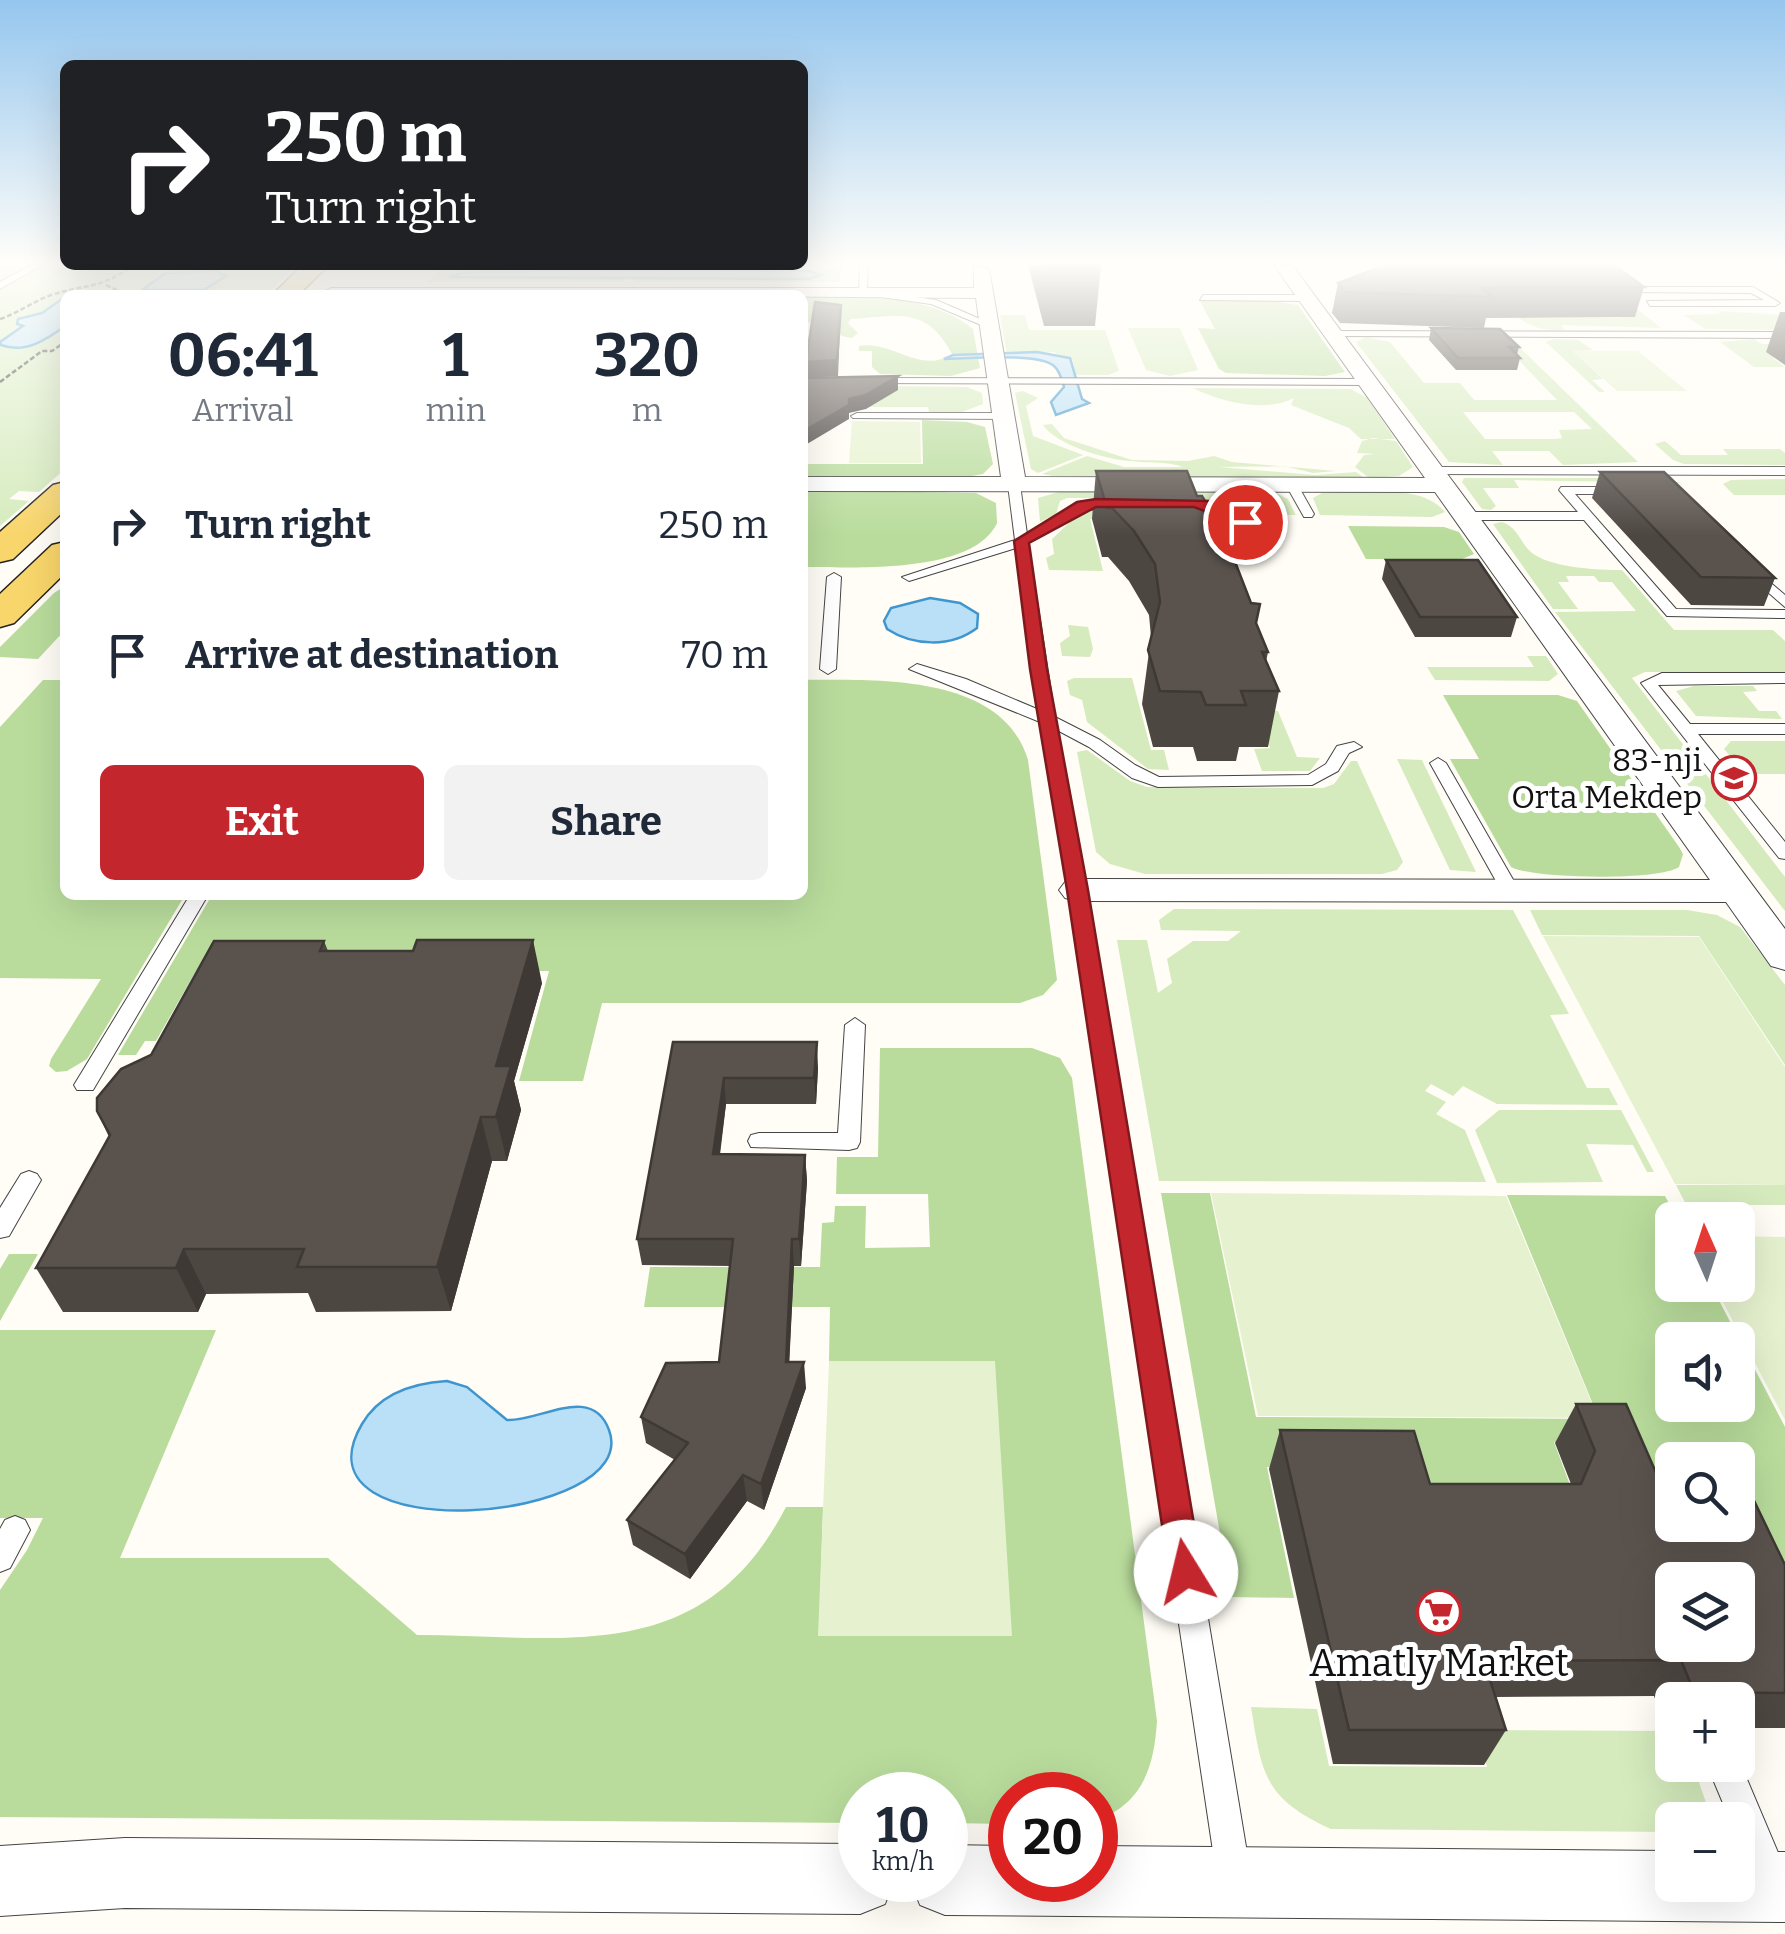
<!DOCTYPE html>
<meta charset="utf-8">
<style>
body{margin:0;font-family:Bitter,serif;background:#f2f2f3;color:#1f2937;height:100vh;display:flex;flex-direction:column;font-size:38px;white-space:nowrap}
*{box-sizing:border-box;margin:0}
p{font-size:32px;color:#747a83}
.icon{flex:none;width:55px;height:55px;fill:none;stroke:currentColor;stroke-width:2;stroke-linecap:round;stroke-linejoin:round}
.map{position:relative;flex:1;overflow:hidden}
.details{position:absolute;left:60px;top:290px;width:748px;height:610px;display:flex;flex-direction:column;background:#fff;border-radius:15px;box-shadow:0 10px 40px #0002}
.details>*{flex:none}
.hud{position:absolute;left:60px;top:60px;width:748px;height:210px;border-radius:15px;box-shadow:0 10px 40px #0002;background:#202124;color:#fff;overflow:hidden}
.needle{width:65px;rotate:357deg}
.buttons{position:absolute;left:1655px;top:1202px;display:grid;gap:20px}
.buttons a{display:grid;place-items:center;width:100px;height:100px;border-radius:15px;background:#fff;box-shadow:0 10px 40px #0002;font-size:50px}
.speed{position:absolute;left:838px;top:1772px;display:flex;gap:20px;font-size:50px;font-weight:700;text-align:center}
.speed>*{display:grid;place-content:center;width:130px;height:130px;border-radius:50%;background:#fff;box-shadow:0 10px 40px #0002;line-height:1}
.speed small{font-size:25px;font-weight:400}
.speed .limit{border:15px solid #d22;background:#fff;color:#111}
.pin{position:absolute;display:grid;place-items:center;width:85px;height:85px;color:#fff;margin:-42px;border:5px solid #fff;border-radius:50%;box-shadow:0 2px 10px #0007}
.me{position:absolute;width:110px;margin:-55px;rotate:351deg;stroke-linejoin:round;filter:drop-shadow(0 0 8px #0008)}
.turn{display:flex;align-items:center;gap:35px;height:210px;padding:0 40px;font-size:45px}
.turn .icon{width:130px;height:130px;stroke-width:2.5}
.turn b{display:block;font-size:70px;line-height:85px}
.eta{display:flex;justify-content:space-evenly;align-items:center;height:170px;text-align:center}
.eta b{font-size:60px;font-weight:700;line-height:70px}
.button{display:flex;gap:20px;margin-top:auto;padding:20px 40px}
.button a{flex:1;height:115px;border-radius:15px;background:#c4262e;color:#fff;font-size:40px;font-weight:700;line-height:115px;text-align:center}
.button a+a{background:#f2f2f3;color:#1f2937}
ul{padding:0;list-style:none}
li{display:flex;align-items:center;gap:30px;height:130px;padding:0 40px}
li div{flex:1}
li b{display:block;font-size:38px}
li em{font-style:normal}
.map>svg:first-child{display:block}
.green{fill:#d5ebbd;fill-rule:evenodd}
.forest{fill:#b9dc9c;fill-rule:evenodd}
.pitch{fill:#e6f2cf}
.water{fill:#b9e0f7;stroke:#3f96cf;stroke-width:2.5}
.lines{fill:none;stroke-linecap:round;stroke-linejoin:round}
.service-casing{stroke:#444;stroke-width:2}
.minor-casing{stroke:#444;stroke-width:2}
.primary-casing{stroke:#222;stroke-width:3}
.path{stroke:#333;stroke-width:2.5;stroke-dasharray:5 2.5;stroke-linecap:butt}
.service{fill:#fff;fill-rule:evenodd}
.minor{fill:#fff;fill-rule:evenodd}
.primary{fill:#f9d66b;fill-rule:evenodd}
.wall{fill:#4d4742}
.shaded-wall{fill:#3f3936}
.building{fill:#5a524d;stroke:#3f3936;stroke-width:2.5;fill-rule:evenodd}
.route{fill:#c4262e;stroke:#7f191e;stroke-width:2.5}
.labels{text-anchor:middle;stroke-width:10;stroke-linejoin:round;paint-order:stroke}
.poi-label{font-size:32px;fill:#111;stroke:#fff;text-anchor:end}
.near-poi-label{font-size:38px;fill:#111;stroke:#fff}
</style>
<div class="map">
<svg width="1785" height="1934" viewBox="0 0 1785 1934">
<rect width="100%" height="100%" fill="#fffdf5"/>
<path class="green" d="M0,265H285L281,270H293L265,295H65V469L39,492L19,491L9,499L29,501L0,526Z
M439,269H630L624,282H428Z
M640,269H841L840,282H634Z
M1627,301L1661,328L1561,325L1564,330C1538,330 1528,327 1508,309L1545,318H1620Z
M1718,311L1785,315V330L1706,329L1683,315L1720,314Z
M1000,315H1025L1029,330H1105L1119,371L1108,375H1075L1073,361L1053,352L1007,355Z
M1128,328H1180L1198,370L1170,376L1146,370Z
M1366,337L1390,342L1424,383H1460L1474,400H1557L1509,350L1513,341L1638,462L1563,465L1549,451H1492L1503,465L1449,462L1356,342ZM1463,412H1574L1592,429L1559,430L1562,438L1556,439H1485Z
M1554,339L1578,340L1593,350L1573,351L1603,379L1592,380L1605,392H1599L1546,342Z
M1754,339L1762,344H1785L1773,358L1785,367H1754L1720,342Z
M883,386L967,387L982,393L983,404L962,412H929L928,407H869Z
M1193,388L1351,389L1367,398L1395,439H1361L1349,428L1291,405L1294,398C1265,413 1221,402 1193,388Z
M1023,391L1038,398L1026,406L1033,436L1083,455L1038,473L1031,469L1015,393Z
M1052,424L1064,438L1132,460L1188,461L1214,456L1232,462L1336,471L1313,473L1284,466L1219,467L1315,475L1356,472L1364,478L1053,476L1042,474L1087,456L1124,467H1183C1165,461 1148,463 1129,461C1104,459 1057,445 1043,425Z
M1373,438L1396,441L1413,467L1399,476L1369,478L1355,467L1364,455L1375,454L1357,453L1362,441Z
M1665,441L1681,455H1728L1723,449H1780L1785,453V465L1684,464L1673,460L1655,444Z
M1464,478H1658L1682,483L1514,480L1519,488H1483L1496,506L1491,510L1482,509L1462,482Z
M1785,479V495H1734L1723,484L1731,480Z
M1062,491L1276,493L1288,499L1296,515L1244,514L1217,502L1194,498H1067L1060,501L1056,514L1040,522L1038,498Z
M1322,493C1357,493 1421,482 1445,512L1432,517L1320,515L1313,498Z
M1100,508L1103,518L1090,519L1103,571L1049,570L1046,558L1054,554L1052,539L1084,509Z
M1502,522C1519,527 1521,547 1535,555C1556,568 1598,570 1622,570L1674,630H1773L1785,641V672H1645L1632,678L1785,877V911L1555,612L1636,611L1612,582H1599L1594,576H1566L1569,582H1558L1578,609H1553L1493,524Z
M1068,625L1088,627L1093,649L1090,657L1062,656L1060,643L1070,636Z
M1527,656H1546L1558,674L1549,681L1435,680L1427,667H1534Z
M1074,678H1132L1151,750H1164L1169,770L1148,769L1087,722L1082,700L1070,695L1067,681Z
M1694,686H1753L1757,691L1743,692L1759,711H1776L1782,719L1696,716L1676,691Z
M1257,711H1278L1297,757L1320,758L1310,771H1262L1254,749L1270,748Z
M1731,741H1785V774H1746L1724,749Z
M1087,750L1130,781L1147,787L1323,788L1334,784L1351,761H1357L1403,862L1397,870L1382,874H1145L1110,864L1096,852L1077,752Z
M1397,759L1422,760L1476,872L1450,870Z
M1174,909L1513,910L1569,1014L1550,1015L1587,1088H1609L1618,1105L1497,1104L1463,1086L1453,1096L1431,1084L1425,1091L1446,1102L1436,1114L1465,1130L1486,1182L1159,1181L1117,940H1147L1158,993L1172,983L1167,959L1193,941H1228L1241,931L1161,930L1159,920Z
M1530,910H1687L1717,915L1740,927L1785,985V1065L1699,936L1542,935Z
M1499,1110H1621L1654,1172H1647L1633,1145L1586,1144L1603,1182L1497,1183L1475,1130Z
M1676,1185H1785V1205H1723L1730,1220H1694Z
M1251,1707L1317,1709L1329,1766L1487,1767L1477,1730L1672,1731V1765H1693L1712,1820H1672V1832L1331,1829C1264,1798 1262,1775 1251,1707Z"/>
<path class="forest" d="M802,297C857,297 928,292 973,329L980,368L951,376L880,374L872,367V351H859V346C893,340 919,375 952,354C926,306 900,316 851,319L848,323L858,333L852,338C833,336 823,322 803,322Z
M1200,301H1273L1298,305L1345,372L1325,376L1226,373L1219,369L1198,328L1215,329Z
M922,420L967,422L985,427L993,464L983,474L972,476H803V464H923Z
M803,490L976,493L996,503L997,523C973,575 851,567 803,567Z
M1348,526L1444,527L1459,532L1474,554L1462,559H1366Z
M65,586V630L38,659L0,657V647L54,593Z
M43,680H65V895H185L87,1059L67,1071L56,1072L49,1066L51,1059L101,979L0,978V727Z
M803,680C875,680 1002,673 1028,760L1057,980L1043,995L1020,1003H602L583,1081H519L549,971H196L156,1041H145L136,1055H118L212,895H802Z
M1443,695H1558L1577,701L1679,847L1683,854L1679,867C1659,881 1533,879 1511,867L1450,759H1479Z
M880,1048H1032L1060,1058L1072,1078L1157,1721C1154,1767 1143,1804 1095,1821V1795H1010V1824L945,1823V1795H860V1823L0,1817V1590L27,1550L43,1518H0V1330H216L120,1558H328L417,1635C570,1636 703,1667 786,1507H823L819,1635L995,1361H829L830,1307H644L650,1267H820L822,1223L834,1222L835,1206H866L865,1248L930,1247L928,1194H836L837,1157H878Z
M1161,1193H1210L1256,1417L1599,1419L1507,1195L1665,1196L1678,1220H1672V1285H1711L1785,1427V1661L1738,1525V1460H1672V1520L1606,1443L1554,1442L1583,1520L1413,1518L1399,1468L1267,1467L1294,1598L1231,1597ZM1672,1340H1738V1405H1672Z
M9,1254H38L0,1321V1269Z"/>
<path class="pitch" d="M1573,351H1638L1687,391H1617Z
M852,421L920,422L921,463H849Z
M1543,936L1699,937L1785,1067V1185L1675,1184Z
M1211,1193L1506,1196L1598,1418L1258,1416Z
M1738,1236L1785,1237V1420L1714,1285H1738Z
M829,1361H995L1012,1636H818Z"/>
<path class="water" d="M215,271L226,276L204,290H142L166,273Z
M575,271H810L821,275L809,279L449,277L464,272Z
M65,297V326C46,340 25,354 1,345L0,342L23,326L17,324L18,319L42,313Z
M1037,352L1070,358L1082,399L1089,403L1056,415L1051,402L1064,387C1062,380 1060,371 1054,366C1038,352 967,359 944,359L953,355Z
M930,598L960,603L978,614L977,628C951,648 913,646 887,629L884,621L891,608Z
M447,1381L467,1387L507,1420C539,1422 592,1383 609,1430C644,1523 286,1553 362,1424C380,1393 414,1383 447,1381Z"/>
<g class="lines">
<defs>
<path id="service" d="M32,265H42L0,289V282Z
M860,265H868L867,290L936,300L994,325L986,327L931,304L859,294Z
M1631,287H1753L1780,303L1775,306H1650L1647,301L1764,300L1751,293L1628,292Z
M1203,295H1307L1312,298L1307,301L1200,300Z
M1334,331L1785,332V338L1331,336Z
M874,378L1368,379L1373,382L1368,385L870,383L869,381Z
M857,413H1003L1009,416L1003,419L853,418L851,416Z
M1432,467H1785V475L1428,474V468Z
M1014,481L1020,485L1027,534C1056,522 1095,486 1127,503L1121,507L1089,510L1028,543L1055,717L1100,740L1135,765L1159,777L1308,775L1326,764L1337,746L1354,742L1362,747L1349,753L1338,771L1312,785L1158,787L1132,778L1089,747L1057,730L1087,890L1250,1871L1245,1883L1233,1888L1221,1883L1216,1871L1069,890L1040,722L909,669L917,664L966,679L1037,709L1016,548L909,581L902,577L1015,540L1008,485Z
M1288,482H1296L1314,514L1312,517H1304L1286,485Z
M1561,487H1624L1626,490L1620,494H1575L1676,609L1785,610V618L1667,616L1584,520H1463L1457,516L1463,512H1578L1559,490Z
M1180,499L1213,502L1251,522L1245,526L1207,509L1176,506V500Z
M1751,566L1785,595V607L1746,573L1744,570Z
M834,573L841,577L836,669L828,674L820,669L827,577Z
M1662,673H1785V683L1658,685L1690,724H1785V734H1698L1785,842V859L1779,858L1641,683Z
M1438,758L1446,763L1519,890L1517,894H1503L1501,890L1430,763Z
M190,895H208L93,1090H77L74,1085Z
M855,1018L865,1025L860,1142L857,1148L849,1150L751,1147L748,1141L751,1135L759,1133H838L845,1025Z
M29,1171L37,1174L41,1180L9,1236L0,1238V1208L21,1174Z
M15,1516L25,1520L30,1530L10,1568L0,1572V1529L5,1520Z
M1738,1758L1785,1869L1782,1887L1770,1892L1758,1887L1738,1838V1820H1730L1707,1765H1738Z"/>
<path id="minor" d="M974,265L989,269L1025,477L1425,478L1274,265H1292L1785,929V970L1771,966L1726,902L1078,901L1065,898L1059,890L1065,882L1078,879L1710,880L1435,492L802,491V477H1001L976,298L322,293L331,288H974Z
M125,1838L860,1844V1880H894L885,1904L860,1914L125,1908L0,1916V1846Z
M945,1845L1010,1846V1880H1095V1846L1672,1851V1885H1738V1852H1785V1922L945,1915L920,1905L910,1880H945Z"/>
<path id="primary" d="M303,265H329L298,295H272Z
M65,482V510L13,559L0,562V532L53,485Z
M65,542V573L14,623L0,627V594L52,545Z"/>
</defs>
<use href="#service" class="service-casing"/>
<use href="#minor" class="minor-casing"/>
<use href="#primary" class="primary-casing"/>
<path class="path" d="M134,267H271
M106,285L127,295
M0,319C18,313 34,301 51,295C90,283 98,290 134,265
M0,382L42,351H52L65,342"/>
<use href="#service" class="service"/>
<use href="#minor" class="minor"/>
<use href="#primary" class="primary"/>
</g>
<path class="wall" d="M1028,265H1101L1095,326H1044Z
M1376,265H1614L1644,287L1635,317L1486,318L1484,328L1340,323L1332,313L1338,283L1383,266Z
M1780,312H1785V365L1766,352Z
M1431,328L1519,347L1517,355L1520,358L1517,370H1456L1429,340Z
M1096,471L1197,496L1268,652L1266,662L1279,691L1268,747H1239L1236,761H1197L1193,747H1153L1142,704L1151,637L1149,615L1129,581L1108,557H1102L1092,519Z
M1600,472L1775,578L1764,606L1691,605L1592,498Z
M1386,560L1517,617L1511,637H1415L1382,579Z
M324,941L328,951L542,983L514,1081L521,1110L507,1161H492L451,1311L316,1312L308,1293L206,1294L198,1312H63L36,1268L109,1137L97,1111L151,1055Z
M673,1042L818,1068L816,1104H726L720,1155H805L807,1181L801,1266H794L789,1362L806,1388L764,1510L747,1501L690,1579L633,1545L627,1520L675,1460L646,1443L641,1417L719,1362L730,1266L642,1265L637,1239Z
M1576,1404L1661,1484L1785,1565V1728H1738V1700H1672V1728H1666L1654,1696L1495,1697L1506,1730L1484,1765L1333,1764L1269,1469L1280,1430L1430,1484H1571L1555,1443Z"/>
<path class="shaded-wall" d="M841,305L838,376L806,378V362Z
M898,376V390L866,409L849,413V419L802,447V432L849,399Z
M533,940L542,983L514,1081L521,1110L507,1161L496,1117V1066Z
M817,1042L818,1068L816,1104L814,1078Z
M724,1078L726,1104L716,1181L713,1154Z
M481,1117L492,1161L451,1311L437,1267Z
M805,1155L807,1181L801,1266L799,1239Z
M792,1239L794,1266L788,1389L786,1362Z
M184,1249L206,1294L198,1312L176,1268Z
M804,1362L806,1388L764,1510L761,1484Z
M743,1475L747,1501L690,1579L685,1554Z"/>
<path class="building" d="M1047,265H1099L1100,268H1048Z
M1386,265H1614L1644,287L1482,288L1492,297L1345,292L1338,283Z
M815,302L841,305L837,360L806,362Z
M1431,328L1500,329L1519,347H1509L1520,358H1458Z
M898,376L866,395L849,399V405L802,432L803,378Z
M1096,471H1187L1197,496H1202L1222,528L1251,603L1260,604L1256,623L1268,652H1262L1279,691H1241L1246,705H1206L1201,692L1160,691L1148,650L1160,602L1155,564L1134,531L1112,508H1107Z
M1600,472H1664L1775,578L1701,577Z
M1386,560H1478L1517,617H1420Z
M417,940H533L496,1066H511L496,1117H481L437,1267H297L304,1249H184L176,1268H36L110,1135L97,1111V1098L121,1069L151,1055L214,941H324L320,951H413Z
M673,1042H817L814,1078H724L713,1154L805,1155L799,1239H792L786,1362H804L761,1484L743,1475L685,1554L627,1520L688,1443L641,1417L666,1363L719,1362L733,1239H637Z
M1576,1404H1626L1661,1484H1672V1525H1738V1484H1746L1785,1565V1693L1694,1692L1681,1660L1484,1661L1506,1730H1349L1280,1430L1414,1431L1430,1484H1581L1595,1451ZM1672,1580H1738V1645H1672Z"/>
<linearGradient id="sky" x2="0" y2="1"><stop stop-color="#95c6ee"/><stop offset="0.49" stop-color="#fffefa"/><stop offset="1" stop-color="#fffefa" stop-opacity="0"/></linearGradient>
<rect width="1785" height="536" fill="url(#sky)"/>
<path class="route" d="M1096,499L1209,501L1252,522L1245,526L1194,507H1096L1029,543L1047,669L1088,890L1202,1572L1198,1583L1186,1588L1173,1583L1169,1572L1067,890L1030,669L1014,541L1077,502Z"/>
<defs>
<symbol id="school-ring" viewBox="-11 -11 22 22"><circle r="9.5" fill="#fff" stroke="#c4262e" stroke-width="1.5"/><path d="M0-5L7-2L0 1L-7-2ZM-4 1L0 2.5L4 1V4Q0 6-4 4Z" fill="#c4262e"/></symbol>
<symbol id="supermarket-ring" viewBox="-11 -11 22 22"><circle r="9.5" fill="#fff" stroke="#c4262e" stroke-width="1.5"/><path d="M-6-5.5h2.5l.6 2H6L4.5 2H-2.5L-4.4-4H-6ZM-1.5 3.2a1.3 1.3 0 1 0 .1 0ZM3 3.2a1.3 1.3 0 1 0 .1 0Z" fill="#c4262e"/></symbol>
</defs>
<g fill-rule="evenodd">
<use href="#school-ring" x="1709" y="753" width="50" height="50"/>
<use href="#supermarket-ring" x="1414" y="1587" width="50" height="50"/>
</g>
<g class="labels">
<g class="poi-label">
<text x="1702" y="771">83-nji<tspan x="1702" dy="37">Orta Mekdep</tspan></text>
</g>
<g class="near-poi-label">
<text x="1439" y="1676">Amatly Market</text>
</g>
</g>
</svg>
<div class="buttons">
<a><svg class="needle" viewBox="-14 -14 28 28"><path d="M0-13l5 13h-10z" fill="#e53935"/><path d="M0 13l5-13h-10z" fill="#747a83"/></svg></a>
<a><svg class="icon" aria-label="sound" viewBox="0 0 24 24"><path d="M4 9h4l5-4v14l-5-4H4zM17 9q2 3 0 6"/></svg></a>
<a><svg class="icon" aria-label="search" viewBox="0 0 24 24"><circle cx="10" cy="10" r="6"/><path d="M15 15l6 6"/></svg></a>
<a><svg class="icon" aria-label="layers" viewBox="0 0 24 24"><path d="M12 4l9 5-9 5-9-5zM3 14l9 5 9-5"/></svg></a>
<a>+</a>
<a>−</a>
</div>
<div class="speed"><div>10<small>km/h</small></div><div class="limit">20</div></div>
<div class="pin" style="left:1245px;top:522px;background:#d93025"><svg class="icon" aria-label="arrive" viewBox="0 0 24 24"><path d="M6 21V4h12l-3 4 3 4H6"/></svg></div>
<svg class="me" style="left:1186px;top:1572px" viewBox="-20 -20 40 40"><circle r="19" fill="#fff"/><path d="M0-13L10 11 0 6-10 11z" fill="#c4262e"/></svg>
<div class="hud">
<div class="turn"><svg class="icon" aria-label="right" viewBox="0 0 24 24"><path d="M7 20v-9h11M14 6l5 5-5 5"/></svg><div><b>250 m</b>Turn right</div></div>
</div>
<section class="details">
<div class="eta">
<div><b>06:41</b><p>Arrival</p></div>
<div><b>1</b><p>min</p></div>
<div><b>320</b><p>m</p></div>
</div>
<ul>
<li><svg class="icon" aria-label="right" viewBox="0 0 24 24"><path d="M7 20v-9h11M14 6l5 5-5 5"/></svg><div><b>Turn right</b></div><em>250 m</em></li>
<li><svg class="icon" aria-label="arrive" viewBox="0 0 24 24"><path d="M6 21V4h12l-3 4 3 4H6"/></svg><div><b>Arrive at destination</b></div><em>70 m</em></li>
</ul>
<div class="button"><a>Exit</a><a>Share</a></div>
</section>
</div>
